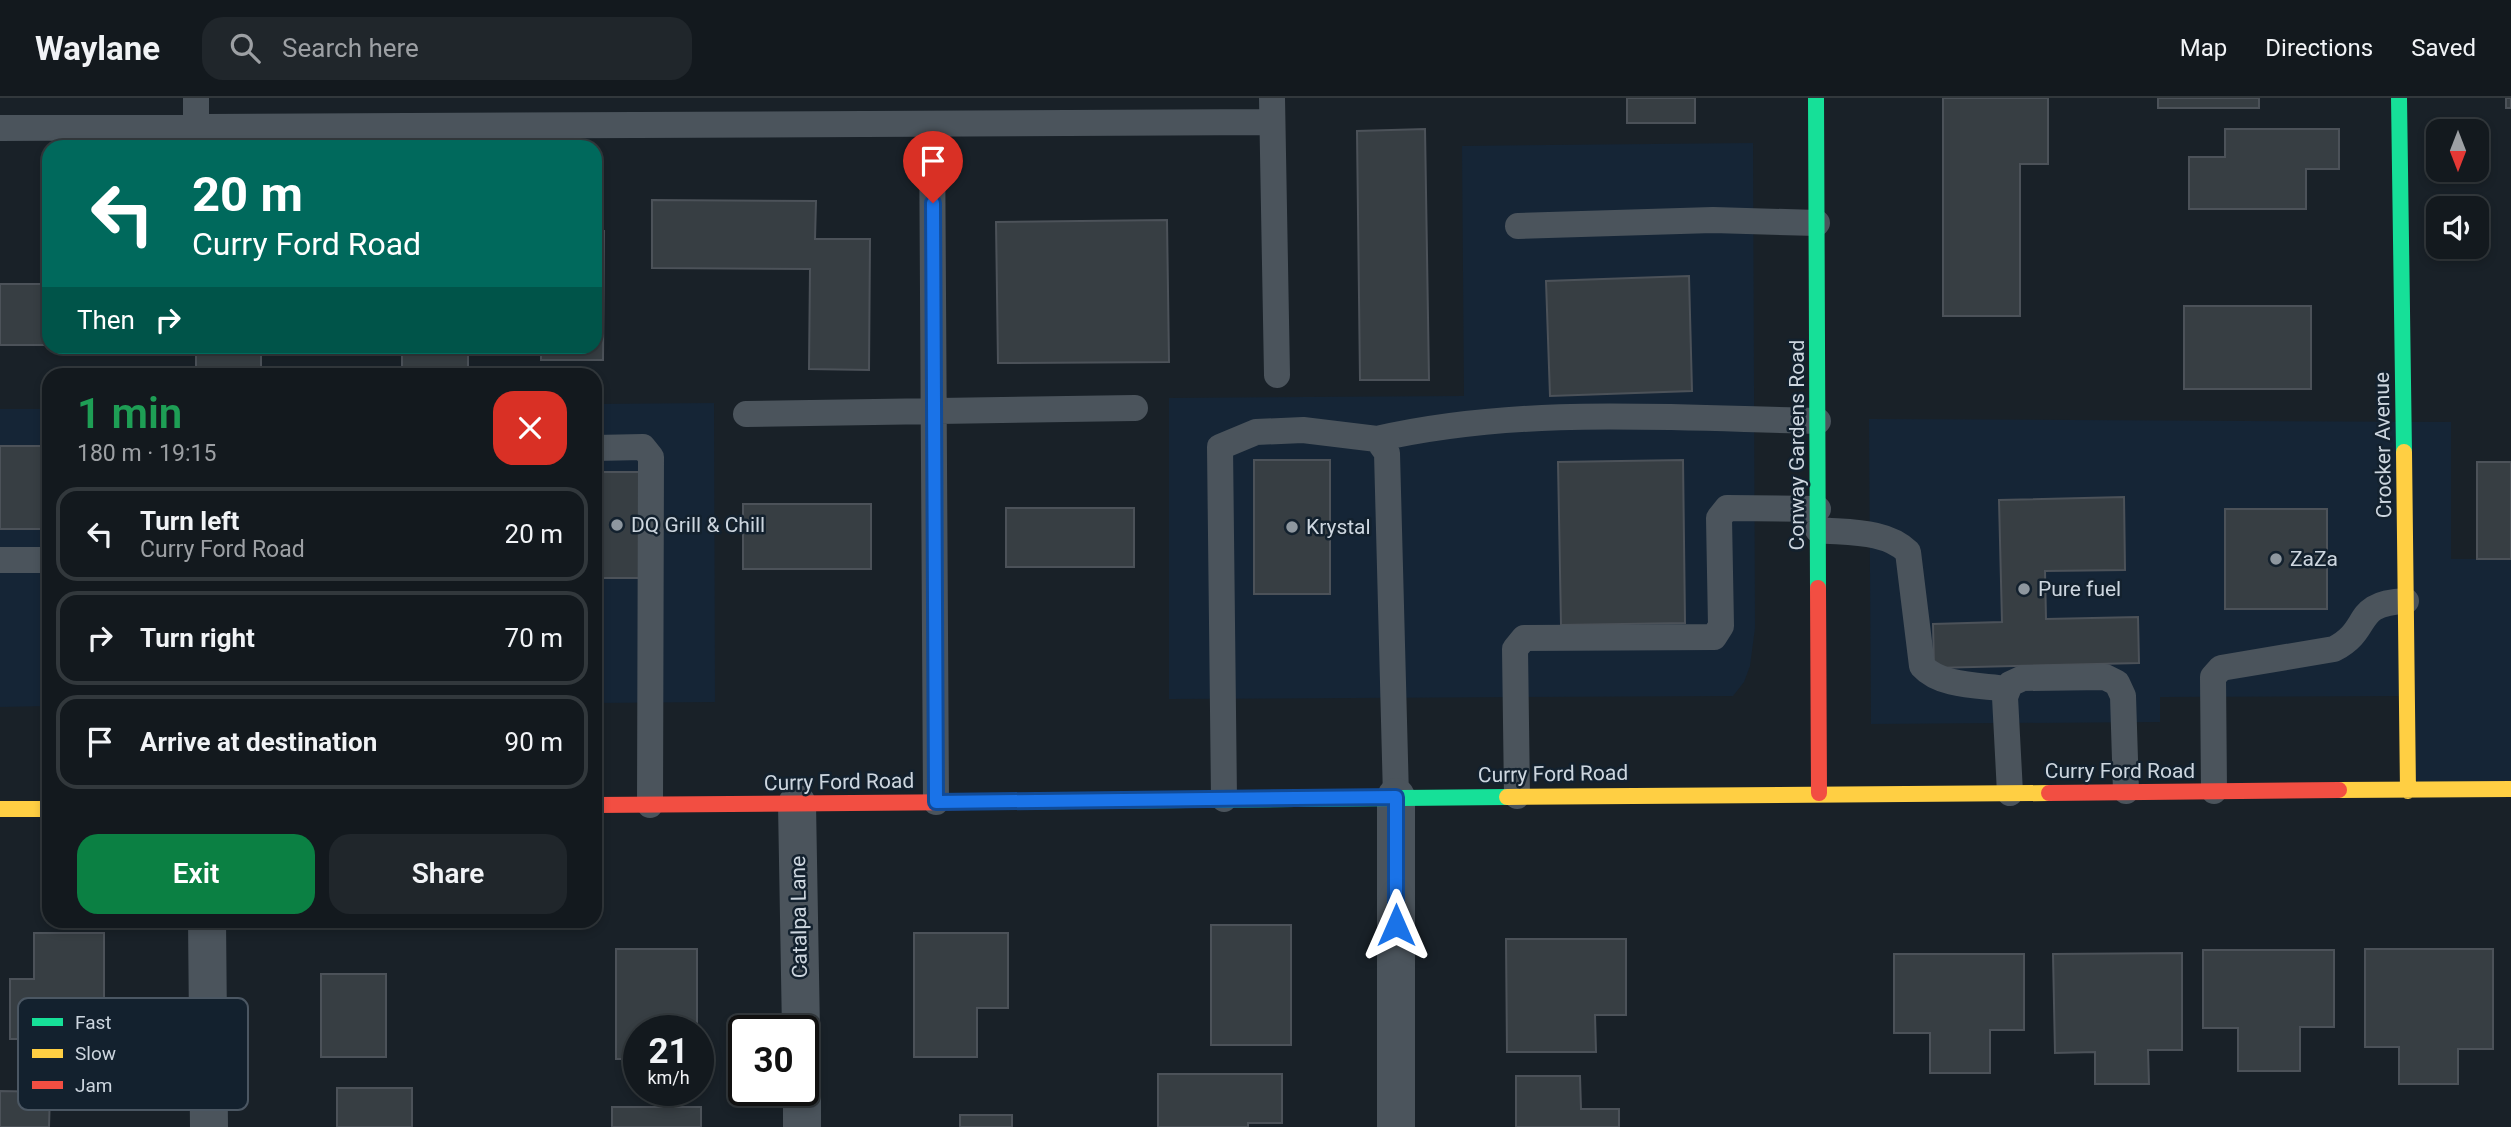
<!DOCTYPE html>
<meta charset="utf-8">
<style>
body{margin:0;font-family:Roboto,sans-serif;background:#20262b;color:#f1f3f6;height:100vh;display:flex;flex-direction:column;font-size:26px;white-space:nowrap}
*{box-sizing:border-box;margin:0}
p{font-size:23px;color:#9da0a4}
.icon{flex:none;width:38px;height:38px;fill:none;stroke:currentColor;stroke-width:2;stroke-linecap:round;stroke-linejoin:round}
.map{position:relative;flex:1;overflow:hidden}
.sheet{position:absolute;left:42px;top:270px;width:560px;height:560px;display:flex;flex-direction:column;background:#13191e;border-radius:21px;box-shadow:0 4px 10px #0003,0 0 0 2px #32383c}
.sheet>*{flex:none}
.banner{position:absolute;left:42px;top:42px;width:560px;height:214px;border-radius:21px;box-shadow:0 4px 10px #0003,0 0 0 2px #32383c;background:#00695c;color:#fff;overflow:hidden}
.needle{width:46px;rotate:180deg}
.tools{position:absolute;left:2426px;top:21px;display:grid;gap:14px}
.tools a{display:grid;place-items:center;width:63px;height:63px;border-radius:14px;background:#13191e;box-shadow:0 4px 10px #0003,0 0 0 2px #32383c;font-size:35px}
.speed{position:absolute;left:623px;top:917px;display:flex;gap:14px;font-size:35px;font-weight:700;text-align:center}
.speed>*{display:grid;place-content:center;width:91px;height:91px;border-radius:50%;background:#13191e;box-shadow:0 4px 10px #0003,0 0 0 2px #32383c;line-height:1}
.speed small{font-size:18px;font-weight:400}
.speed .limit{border:4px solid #111;border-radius:10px;background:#fff;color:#111}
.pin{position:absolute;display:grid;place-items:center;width:60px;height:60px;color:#fff;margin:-72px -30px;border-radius:50% 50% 50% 0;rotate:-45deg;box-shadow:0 0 7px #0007}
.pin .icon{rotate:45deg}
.me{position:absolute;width:77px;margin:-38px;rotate:0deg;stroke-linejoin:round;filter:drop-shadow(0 0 5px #0008)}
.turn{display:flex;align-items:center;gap:24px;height:147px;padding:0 35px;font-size:32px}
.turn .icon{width:91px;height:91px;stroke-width:2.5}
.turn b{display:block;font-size:49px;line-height:60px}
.then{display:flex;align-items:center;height:66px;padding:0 35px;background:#0003;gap:14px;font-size:26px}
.round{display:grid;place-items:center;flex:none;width:74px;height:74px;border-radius:21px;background:#20262b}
.headline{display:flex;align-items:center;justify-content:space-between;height:119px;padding:0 35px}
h1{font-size:42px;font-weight:600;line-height:52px;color:#1e9e55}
.cta{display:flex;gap:14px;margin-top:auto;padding:14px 35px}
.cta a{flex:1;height:80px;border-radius:21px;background:#0b8043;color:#fff;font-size:28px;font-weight:600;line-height:80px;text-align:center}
.cta a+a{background:#20262b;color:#f1f3f6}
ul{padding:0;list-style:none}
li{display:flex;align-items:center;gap:21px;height:94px;margin:0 14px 10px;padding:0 21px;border:4px solid #32383c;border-radius:21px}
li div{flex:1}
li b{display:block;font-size:26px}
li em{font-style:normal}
header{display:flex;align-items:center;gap:42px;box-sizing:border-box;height:98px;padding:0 35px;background:#13191e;border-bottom:2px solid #32383c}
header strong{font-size:33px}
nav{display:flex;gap:38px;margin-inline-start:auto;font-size:24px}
.search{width:490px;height:63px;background:#20262b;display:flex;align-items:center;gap:18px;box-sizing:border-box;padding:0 24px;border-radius:21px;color:#9da0a4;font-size:26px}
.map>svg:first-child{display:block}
.built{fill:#152536}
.building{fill:#373e43;stroke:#4c5259;stroke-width:2}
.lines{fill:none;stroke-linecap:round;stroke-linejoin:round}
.lane{stroke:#4b545c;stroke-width:26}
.street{stroke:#4b545c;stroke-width:38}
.fast{stroke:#16e098;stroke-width:16}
.slow{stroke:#ffcf43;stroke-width:16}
.jam{stroke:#f24e42;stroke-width:16}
.route-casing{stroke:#114b97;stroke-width:18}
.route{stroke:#1a73e8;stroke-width:12}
.poi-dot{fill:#8e979f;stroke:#13212e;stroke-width:2.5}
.labels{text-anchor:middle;stroke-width:5;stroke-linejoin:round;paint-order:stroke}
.street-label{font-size:21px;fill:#cdd6df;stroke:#13212e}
.poi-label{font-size:21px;fill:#cdd6df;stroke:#13212e;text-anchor:start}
.key{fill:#13212e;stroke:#4b5763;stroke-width:2}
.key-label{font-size:19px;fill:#cdd6df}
</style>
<header>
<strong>Waylane</strong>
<div class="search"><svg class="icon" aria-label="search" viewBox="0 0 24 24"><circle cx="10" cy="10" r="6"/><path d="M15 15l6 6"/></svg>Search here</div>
<nav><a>Map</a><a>Directions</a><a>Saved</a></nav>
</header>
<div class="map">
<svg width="2511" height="1029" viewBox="0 0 2511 1029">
<rect width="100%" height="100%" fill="#192128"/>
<path class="built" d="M1753,45L1755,530L1750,568L1744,584L1733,598L1169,601V300L1464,298L1462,48Z
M714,305L715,604L595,605V306Z
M0,311H49V608L0,609Z
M1869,321L2451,324V461H2511V687L2405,688L2403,598L2160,599V624L1871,626Z"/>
<path class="building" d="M1627,0H1695V25H1627Z
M1943,0H2048V66H2020V218H1943Z
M2158,0H2259V10H2158Z
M2506,0H2511V10H2506Z
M1425,31L1429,282H1360L1357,33Z
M2225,31H2339V71H2306V111H2189V59H2225Z
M652,102L816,103L815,141H870L869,272L809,271L810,171L652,170Z
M1167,122L1169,264L998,265L996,124Z
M595,133H604L603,262H541V248H595Z
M1689,178L1692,293L1550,298L1546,183Z
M0,186H49V247H0Z
M2184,208H2311V291H2184Z
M196,248H261V276H196Z
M402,248H468V276H402Z
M0,348H49V431H0Z
M1254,362H1330V496H1254Z
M1683,362L1685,525L1561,527L1558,364Z
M2477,364H2511V461H2477Z
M595,374H639V480H595Z
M2124,399L2125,472L2045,473L2046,521L2138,519L2139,565L1934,570L1933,526L2002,524L1999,402Z
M743,406H871V471H743Z
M1006,410H1134V469H1006Z
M2225,411H2327V511H2225Z
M1211,827H1291V947H1211Z
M34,835H104V941H10V881H34Z
M914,835H1008V910H977V959H914Z
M1506,841H1626V917H1595L1596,954H1507Z
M616,851H697V933H639V961H616Z
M2365,851H2493V951H2458V986H2399V949H2365Z
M2203,852H2334V929H2300V973H2238V930H2203Z
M2182,855V952H2148L2149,986H2095V954L2055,955L2053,856Z
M1894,856H2024V932H1990V975H1930V935H1894Z
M321,876H386V959H321Z
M1158,976H1282V1025H1248V1029H1158Z
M1516,978H1580L1581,1011H1619V1029H1516Z
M337,990H412V1029H337Z
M0,993L50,994L49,1029H0Z
M612,1009H701V1029H612Z
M960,1017H1012V1029H960Z"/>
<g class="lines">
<path class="lane" d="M196,0V30
M1272,0L1277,277
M932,26L936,704
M0,30L1272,24
M1518,128L1713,122L1817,125
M746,316L1135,310
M1377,341C1521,308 1671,320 1818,323
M595,350L643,349L651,359L650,707
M1818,432C1848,435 1886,432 1908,454L1922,568C1941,589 1981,587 2007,591
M0,462H49
M2214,693L2213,579L2221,570L2334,551C2373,531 2351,505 2406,503
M2010,695L2005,599L2010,586L2023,580L2105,579L2117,585L2123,598L2126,693
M1517,698L1515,551L1524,540L1714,539L1721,528L1719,420L1727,410L1818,411
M1224,701L1220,349L1256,334L1303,332L1377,341L1387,355L1396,699"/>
<path class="street" d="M1396,699V1029
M797,706L801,933
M207,822L209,1029
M802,992V1029"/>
<path class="fast" d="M1816,0L1818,490
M2399,0L2404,354
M972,704L1507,699"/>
<path class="slow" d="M2404,354L2408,693
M2339,692L2511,691
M1507,699L2049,695
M0,711H49"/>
<path class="jam" d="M1818,490L1819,695
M2049,695L2339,692
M595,707L972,704"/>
</g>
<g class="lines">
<defs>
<path id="route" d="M933,105L936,704L1396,699V827"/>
</defs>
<use href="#route" class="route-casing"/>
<use href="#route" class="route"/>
</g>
<g class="poi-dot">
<circle cx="617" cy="427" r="7"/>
<circle cx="1292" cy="429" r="7"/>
<circle cx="2276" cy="461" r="7"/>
<circle cx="2024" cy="491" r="7"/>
</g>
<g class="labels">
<g class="street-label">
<text transform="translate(1797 347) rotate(-90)" y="7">Conway Gardens Road</text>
<text transform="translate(2383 347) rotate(-91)" y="7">Crocker Avenue</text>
<text x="2120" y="680">Curry Ford Road</text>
<text transform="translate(1553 676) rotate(-1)" y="7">Curry Ford Road</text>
<text transform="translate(839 684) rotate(-1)" y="7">Curry Ford Road</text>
<text transform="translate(799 819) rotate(-91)" y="7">Catalpa Lane</text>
</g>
<g class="poi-label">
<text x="631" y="434">DQ Grill &amp; Chill</text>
<text x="1306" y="436">Krystal</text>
<text x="2290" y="468">ZaZa</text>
<text x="2038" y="498">Pure fuel</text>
</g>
</g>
<rect x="18" y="900" width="230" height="112" rx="10" class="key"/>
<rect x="32" y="920" width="31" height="8" fill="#16e098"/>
<rect x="32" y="951" width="31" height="9" fill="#ffcf43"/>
<rect x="32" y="983" width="31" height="8" fill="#f24e42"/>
<g class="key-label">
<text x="75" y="931">Fast</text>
<text x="75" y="962">Slow</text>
<text x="75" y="994">Jam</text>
</g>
</svg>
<div class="tools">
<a><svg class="needle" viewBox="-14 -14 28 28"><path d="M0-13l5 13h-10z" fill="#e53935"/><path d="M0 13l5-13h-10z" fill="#9da0a4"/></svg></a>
<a><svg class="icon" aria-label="sound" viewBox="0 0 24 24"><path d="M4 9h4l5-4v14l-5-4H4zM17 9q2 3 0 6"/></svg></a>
</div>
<div class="speed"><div>21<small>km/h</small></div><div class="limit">30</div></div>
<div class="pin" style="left:933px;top:105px;background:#d93025"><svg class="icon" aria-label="arrive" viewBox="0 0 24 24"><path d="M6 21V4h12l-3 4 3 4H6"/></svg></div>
<svg class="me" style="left:1396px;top:827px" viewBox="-20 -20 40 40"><path d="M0-17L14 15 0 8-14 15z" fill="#1a73e8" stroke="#fff" stroke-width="4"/></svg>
<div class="banner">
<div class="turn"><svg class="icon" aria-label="left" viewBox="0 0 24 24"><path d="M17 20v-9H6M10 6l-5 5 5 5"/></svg><div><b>20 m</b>Curry Ford Road</div></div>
<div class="then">Then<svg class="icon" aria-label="right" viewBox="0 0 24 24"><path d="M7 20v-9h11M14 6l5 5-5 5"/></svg></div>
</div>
<section class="sheet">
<div class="headline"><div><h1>1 min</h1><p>180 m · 19:15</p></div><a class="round" style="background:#d93025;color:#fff"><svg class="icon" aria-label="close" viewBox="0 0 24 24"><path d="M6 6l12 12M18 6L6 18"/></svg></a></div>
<ul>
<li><svg class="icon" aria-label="left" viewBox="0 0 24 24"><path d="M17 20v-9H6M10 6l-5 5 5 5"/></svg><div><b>Turn left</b><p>Curry Ford Road</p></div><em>20 m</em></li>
<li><svg class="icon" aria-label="right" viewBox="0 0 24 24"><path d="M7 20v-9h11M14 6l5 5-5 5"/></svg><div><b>Turn right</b></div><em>70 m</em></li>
<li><svg class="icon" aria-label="arrive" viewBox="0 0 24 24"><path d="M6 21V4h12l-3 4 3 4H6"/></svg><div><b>Arrive at destination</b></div><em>90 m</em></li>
</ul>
<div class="cta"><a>Exit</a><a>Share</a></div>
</section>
</div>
